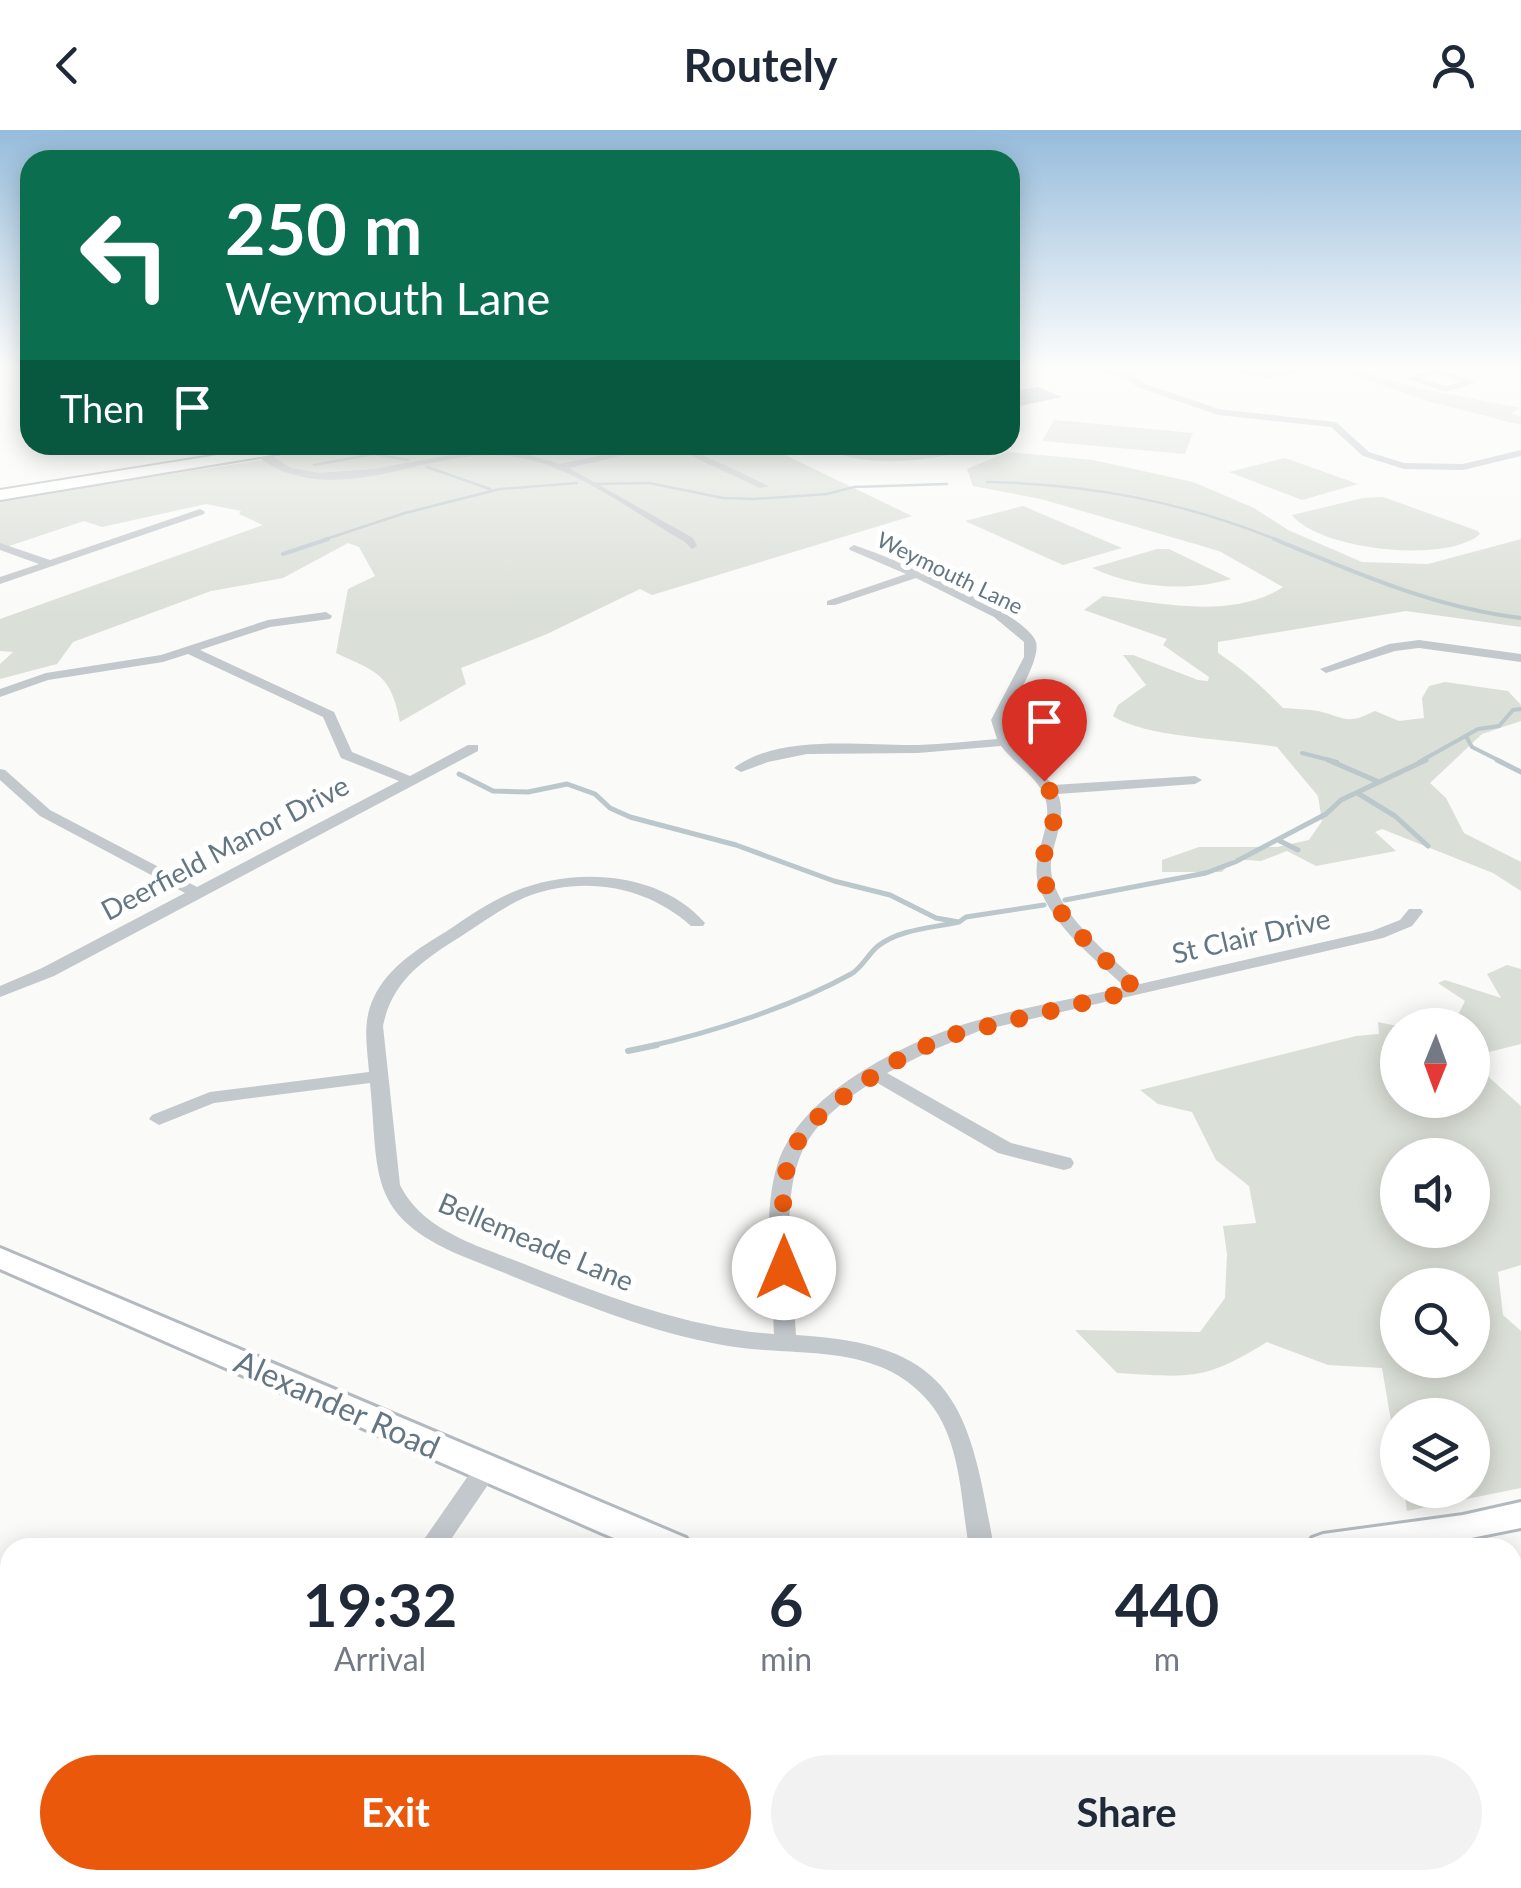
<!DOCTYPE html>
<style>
body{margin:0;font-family:Lato,sans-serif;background:#f2f2f3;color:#1f2937;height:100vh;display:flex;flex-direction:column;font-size:38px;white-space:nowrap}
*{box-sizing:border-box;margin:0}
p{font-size:32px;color:#747a83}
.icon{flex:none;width:55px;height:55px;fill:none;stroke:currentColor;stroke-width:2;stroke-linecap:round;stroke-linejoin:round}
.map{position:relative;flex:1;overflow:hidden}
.details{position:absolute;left:0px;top:1408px;width:1522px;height:352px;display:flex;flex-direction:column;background:#fff;border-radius:30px 30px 0 0;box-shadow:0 5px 25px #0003}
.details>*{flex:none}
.guide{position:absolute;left:20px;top:20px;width:1000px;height:305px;border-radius:30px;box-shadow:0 5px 25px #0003;background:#0b6e4f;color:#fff;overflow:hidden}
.needle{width:65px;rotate:181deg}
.buttons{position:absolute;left:1380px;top:878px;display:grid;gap:20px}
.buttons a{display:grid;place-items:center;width:110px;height:110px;border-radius:50%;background:#fff;box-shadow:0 5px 25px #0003;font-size:50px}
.pin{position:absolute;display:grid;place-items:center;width:85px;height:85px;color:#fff;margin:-102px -42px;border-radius:50% 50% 50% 0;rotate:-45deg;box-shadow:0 0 10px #0007}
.pin .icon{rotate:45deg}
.me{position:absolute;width:110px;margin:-55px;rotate:0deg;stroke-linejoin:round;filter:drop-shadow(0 0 8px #0008)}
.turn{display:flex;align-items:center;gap:35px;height:210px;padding:0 40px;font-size:45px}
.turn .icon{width:130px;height:130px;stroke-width:2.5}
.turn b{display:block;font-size:70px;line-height:85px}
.then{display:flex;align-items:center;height:95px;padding:0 40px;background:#0003;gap:20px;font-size:38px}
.eta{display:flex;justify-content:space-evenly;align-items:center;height:170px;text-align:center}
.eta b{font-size:60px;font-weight:700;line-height:70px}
.action{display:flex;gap:20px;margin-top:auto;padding:20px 40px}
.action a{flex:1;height:115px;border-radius:60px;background:#ea580c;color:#fff;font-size:40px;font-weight:700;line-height:115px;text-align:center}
.action a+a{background:#f2f2f3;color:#1f2937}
header{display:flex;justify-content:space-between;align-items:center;height:130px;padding:0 40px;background:#fff;font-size:45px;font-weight:700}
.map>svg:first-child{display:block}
.green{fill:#dadfd7;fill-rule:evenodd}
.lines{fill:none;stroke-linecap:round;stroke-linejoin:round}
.stream-far3{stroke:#bbc7cb;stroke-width:2.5}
.stream-far2{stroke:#bbc7cb;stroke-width:4}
.stream-far1{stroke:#bbc7cb;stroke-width:5}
.stream{stroke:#bbc7cb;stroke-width:6}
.building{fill:#aab3b9}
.secondary-casing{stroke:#b3babf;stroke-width:6}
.primary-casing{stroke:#b5babe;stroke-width:4}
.street{fill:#c3c8cc;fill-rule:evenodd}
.secondary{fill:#fff;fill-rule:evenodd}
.primary{fill:#fff;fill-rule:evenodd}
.route{stroke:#ea580c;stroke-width:18;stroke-dasharray:0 32.4}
.labels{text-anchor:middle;stroke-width:10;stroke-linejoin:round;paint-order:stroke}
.far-street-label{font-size:22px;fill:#657683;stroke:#fff}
.street-label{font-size:28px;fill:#657683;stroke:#fff}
.near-street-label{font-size:32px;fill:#657683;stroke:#fff}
</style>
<header><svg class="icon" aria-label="back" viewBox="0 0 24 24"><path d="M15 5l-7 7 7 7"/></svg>Routely<svg class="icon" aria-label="person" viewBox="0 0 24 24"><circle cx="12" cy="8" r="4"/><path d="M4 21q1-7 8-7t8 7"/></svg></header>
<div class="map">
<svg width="1521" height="1758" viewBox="0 0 1521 1758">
<rect width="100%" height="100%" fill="#fafaf8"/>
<path class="green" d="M1337,239H1355L1417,258L1521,278L1511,283L1521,287V295L1427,271Z
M1054,290L1193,303L1185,324L1042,311Z
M328,315H764L912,386L652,465L640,459L547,504L461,538L466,554L400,592C391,544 377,542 336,523L348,459L375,446L359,417L348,413L283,448L211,461L73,512L57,534L0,549V534L13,522L0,521V489L263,395L239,384L241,381L206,374L102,397L84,391L0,419V370L262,330Z
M856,315H999C942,326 886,342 830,321Z
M1008,322L1093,330L1193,352L1254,378L1288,400L1362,432L1428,434L1521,409V497L1406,481L1218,512V523C1241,538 1263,557 1283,578C1294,579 1307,579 1318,581C1345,587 1345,596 1375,581L1399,591L1424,588L1422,568L1429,556L1445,552L1508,561L1521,575V591L1482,604L1430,653L1446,668L1464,703L1521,732V761L1493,743L1382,699L1375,702L1396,721L1316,736L1287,721L1261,731L1234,729L1222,742H1162V730L1199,717H1277L1309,710L1322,691L1318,666L1277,617C1233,609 1145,608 1113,586L1118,575L1146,555L1123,525H1133L1198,550L1208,551L1209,547L1163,515L1167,509L1084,480L1103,466C1160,473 1233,490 1283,457L1219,421L1041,369L973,356L967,339Z
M1285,328L1358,354L1302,370L1229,342Z
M1383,367L1478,401L1480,404C1447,434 1319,420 1292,385L1363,368Z
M1023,376L1122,418L1063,435L965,391Z
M1157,419H1169L1231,449C1186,462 1135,458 1092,438Z
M1507,835L1521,839V914L1473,926L1472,895H1425L1446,884L1456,889L1465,871L1438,853L1445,850L1501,868L1487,844Z
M1378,892L1397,896L1398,970H1472L1473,933L1521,976V1135L1498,1142L1503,1185L1521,1201V1358L1407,1381L1404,1360H1472V1285H1398L1397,1326L1382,1238L1328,1235L1267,1212C1202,1252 1191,1247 1117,1243L1075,1200L1200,1202L1225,1168L1227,1124L1223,1096L1256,1093L1249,1056L1216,1030L1192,982L1158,974L1140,960L1356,906L1379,904ZM1398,1025H1472V1100H1398ZM1398,1155H1472V1230H1398Z"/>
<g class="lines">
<path class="stream-far3" d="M314,335L374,324L408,330
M427,337L490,359
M987,352C1091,354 1184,372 1280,411
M592,354L649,353L723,368L754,369L827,364L854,357L947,354
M501,359L577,353
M320,411L405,383L500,359"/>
<path class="stream-far2" d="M1274,409C1356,443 1433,477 1521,488
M283,424L328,409
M1467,608L1472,617L1502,632
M1302,623L1337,632
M1419,632L1478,599L1499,596L1513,580L1521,579"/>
<path class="stream-far1" d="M1328,630L1379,652
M1497,630L1521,642
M459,644L493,661L528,662L567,654L595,664L610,678L630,687L736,715L834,751L890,765L936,788L959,792
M1359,664L1395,686L1428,716
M1278,710L1298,720
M1065,770L1206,743L1235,732L1326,684L1341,670L1426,630
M646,917C711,903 793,876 851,844C862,838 868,824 878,816C900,799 932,798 959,792L966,787L1044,775"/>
<path class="stream" d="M628,921L657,915"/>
</g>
<path class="building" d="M1038,257L1062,267L1010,278V262Z"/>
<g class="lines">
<defs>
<path id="secondary" d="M0,1118L686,1408L691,1418H638L602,1403L0,1139Z
M1521,1372V1398L1421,1418H1307L1312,1408L1323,1404L1463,1385Z"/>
<path id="primary" d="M280,315H315L308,319L0,370V360Z"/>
</defs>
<use href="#secondary" class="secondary-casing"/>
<use href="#primary" class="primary-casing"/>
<path class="street" d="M1089,239L1127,243L1133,239H1142L1134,246L1143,253L1219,279L1336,292L1369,322L1404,333L1463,334L1521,320V326L1463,340L1404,339L1363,326L1331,297L1218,285L1137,257L1126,248Z
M1222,239L1267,242L1317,239L1267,248Z
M1423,239H1436L1476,252L1446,262L1406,248L1427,242ZM1437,244L1462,252L1446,256L1420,248Z
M243,315H255L291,338L320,343L374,339L485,319L512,320L560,334L651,315H681L769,356L760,358L668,315L569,338L693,408L697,416L692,419L685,412C634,383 573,335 515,327C439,315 363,368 288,343C272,338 256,325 243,315Z
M200,379L205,382L204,384L0,454V447L39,434L0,420V413L50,430Z
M854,415C887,426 1027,482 1036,512C1041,530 1013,573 1005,590L1012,611L1053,655L1195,646L1202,650L1195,654L1058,664C1067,689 1054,707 1051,732C1047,777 1111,826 1140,854L1372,801L1400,790L1409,779H1421L1423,782L1412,796L1383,808L979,901L928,922L887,943L1011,1013L1071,1028L1074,1033L1071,1038L1064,1040L998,1023L874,951C849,967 821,987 806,1014C778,1063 793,1150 796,1205C957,1214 969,1277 994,1418H969C961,1371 961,1310 929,1272C884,1218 815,1225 752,1219C727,1217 702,1211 677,1205C604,1185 533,1154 462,1126C366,1085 379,1045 370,953L214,973L159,995L149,989L152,985L210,962L369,942C367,916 362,891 374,867C389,836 419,818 447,801C468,787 489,772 513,762C574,736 660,741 705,793L703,796H691C646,756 584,745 526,767C503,777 482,793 460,807C423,830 392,851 383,896L400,1055C416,1087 445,1102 477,1116C573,1152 670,1197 774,1204C772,1152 762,1085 777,1036C799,964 901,914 968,893C1018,878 1073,869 1125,857C1094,828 1053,797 1039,756C1028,724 1058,694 1043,663C1034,645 1014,633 1001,616L918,623L807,624L768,632L741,642L734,638C780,603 864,616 918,615C944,614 971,611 997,609L991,590L1024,527V512L994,487L916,448L835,475H827V471L906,444L850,420L849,418Z
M326,482L332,486L330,489L270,497L200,520L334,582L352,622L410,646L468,615H478V621L54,846L0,867V856L42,838L185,763L40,686L0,650V639L5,640L50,680L197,757L399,651L341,628L323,587L188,524L163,532L48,550L0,567V559L46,543L161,525L268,490Z
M1419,510L1521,524V532L1419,518L1395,521L1326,543L1320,539L1389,514Z
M486,1330L495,1333L498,1340L445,1418H418L477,1333Z
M328,1750H358L357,1758H327Z
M751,1750H781L784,1758H754Z"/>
<use href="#secondary" class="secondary"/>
<use href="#primary" class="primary"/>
</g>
<linearGradient id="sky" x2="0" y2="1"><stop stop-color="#96bcdc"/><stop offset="0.49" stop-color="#fdfdfc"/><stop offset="1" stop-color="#fdfdfc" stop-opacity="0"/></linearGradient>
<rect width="1521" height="485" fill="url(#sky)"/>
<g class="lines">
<path class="route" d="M784,1138L783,1063L788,1030L804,1000L830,976L890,934L944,907L1136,860C1110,832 1050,785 1044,747C1037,708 1071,691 1044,651"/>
</g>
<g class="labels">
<g class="far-street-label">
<text transform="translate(950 443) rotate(26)" y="8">Weymouth Lane</text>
</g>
<g class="street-label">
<text transform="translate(225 718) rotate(-28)" y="10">Deerfield Manor Drive</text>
<text transform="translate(1251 806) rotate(-13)" y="10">St Clair Drive</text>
<text transform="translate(536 1112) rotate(23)" y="10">Bellemeade Lane</text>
</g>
<g class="near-street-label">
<text transform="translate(337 1275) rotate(24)" y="11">Alexander Road</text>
</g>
</g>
</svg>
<div class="buttons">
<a><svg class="needle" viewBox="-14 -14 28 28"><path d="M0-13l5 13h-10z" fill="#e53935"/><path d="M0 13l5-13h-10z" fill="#747a83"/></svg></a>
<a><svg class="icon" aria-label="sound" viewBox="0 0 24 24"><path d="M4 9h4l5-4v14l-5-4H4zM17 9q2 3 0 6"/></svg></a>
<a><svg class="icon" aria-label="search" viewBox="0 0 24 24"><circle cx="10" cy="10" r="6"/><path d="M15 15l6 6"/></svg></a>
<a><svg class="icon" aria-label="layers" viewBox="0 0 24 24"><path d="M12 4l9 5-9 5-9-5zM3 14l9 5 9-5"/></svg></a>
</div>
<div class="pin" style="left:1044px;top:651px;background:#d93025"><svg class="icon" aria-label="arrive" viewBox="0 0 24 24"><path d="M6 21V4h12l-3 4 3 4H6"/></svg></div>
<svg class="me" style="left:784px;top:1138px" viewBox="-20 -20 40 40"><circle r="19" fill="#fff"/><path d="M0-13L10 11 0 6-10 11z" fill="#ea580c"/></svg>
<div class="guide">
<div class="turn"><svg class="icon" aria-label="left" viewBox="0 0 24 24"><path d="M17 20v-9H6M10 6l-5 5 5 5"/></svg><div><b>250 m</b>Weymouth Lane</div></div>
<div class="then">Then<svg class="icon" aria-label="arrive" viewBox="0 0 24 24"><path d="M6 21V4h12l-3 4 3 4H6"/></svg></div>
</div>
<section class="details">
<div class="eta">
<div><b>19:32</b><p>Arrival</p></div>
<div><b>6</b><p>min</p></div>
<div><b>440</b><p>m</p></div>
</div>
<div class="action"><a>Exit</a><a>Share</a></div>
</section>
</div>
